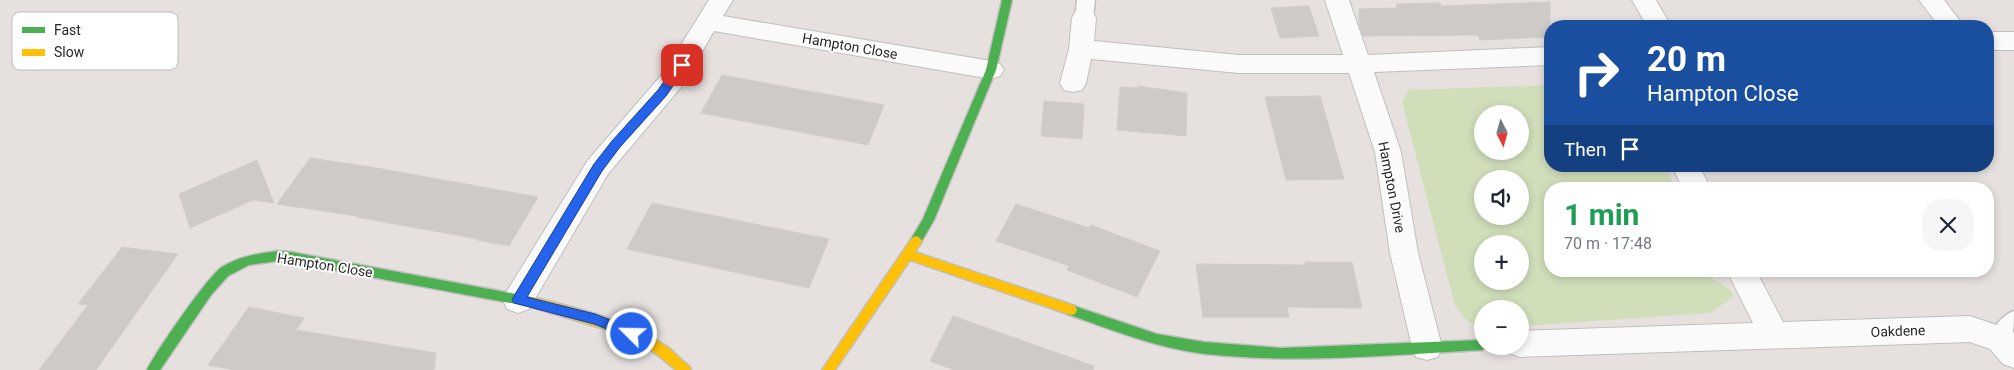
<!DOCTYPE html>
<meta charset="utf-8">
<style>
body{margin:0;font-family:Roboto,sans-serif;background:#f6f6f7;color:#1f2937;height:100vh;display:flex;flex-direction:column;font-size:19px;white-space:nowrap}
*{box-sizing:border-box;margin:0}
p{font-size:16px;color:#747a83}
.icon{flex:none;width:28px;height:28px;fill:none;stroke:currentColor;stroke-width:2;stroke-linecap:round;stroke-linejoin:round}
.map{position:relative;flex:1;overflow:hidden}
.details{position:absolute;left:1544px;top:182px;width:450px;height:95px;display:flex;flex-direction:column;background:#fff;border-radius:20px;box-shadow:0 2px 8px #0003}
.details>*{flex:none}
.banner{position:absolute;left:1544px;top:20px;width:450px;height:152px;border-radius:20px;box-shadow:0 2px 8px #0003;background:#1a4fa0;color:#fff;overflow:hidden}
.needle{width:32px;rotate:174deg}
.buttons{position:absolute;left:1474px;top:105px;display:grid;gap:10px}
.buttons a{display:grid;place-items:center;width:55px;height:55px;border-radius:50%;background:#fff;box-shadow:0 2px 8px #0003;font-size:25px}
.pin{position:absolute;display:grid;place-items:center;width:42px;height:42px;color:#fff;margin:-21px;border-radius:10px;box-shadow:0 2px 8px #0006}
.me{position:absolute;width:55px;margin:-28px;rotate:293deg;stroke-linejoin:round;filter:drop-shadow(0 0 4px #0008)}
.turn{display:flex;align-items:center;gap:18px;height:105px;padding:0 20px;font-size:22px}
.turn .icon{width:65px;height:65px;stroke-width:2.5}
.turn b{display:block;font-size:35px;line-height:42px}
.then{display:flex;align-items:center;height:48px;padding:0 20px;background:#0003;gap:10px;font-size:19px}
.round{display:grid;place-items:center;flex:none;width:52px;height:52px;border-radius:20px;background:#f6f6f7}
.summary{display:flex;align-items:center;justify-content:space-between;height:85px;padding:0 20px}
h1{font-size:30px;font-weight:700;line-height:38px;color:#1e9e55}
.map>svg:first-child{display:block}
.green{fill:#d1deba;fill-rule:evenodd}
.building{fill:#cdcac8;stroke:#d1cdca}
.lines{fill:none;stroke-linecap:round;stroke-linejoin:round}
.lane-casing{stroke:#c0bfbf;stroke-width:3}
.street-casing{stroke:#c0bfbf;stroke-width:2}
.fast-casing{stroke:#c0bfbf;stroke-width:3}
.slow-casing{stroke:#c0bfbf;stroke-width:3}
.lane{fill:#fbfafa;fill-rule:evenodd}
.street{fill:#fbfafa;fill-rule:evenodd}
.fast{fill:#4caf50;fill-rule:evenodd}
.slow{fill:#ffc107;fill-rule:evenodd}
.route{fill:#2563eb;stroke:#184099}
.labels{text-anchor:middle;stroke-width:4;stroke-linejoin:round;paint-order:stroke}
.street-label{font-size:14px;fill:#282828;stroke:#fff}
.key{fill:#fff;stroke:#bebebe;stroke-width:1}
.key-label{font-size:14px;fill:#282828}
</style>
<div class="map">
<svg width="2014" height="370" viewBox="0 0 2014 370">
<rect width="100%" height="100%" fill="#e6e1de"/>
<path class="green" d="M1550,85V166H1657L1668,172L1676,189H1550V271H1705C1712,284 1725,280 1734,296L1710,313L1520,326V309H1482V326L1468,322L1455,306L1402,102L1409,90ZM1482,114H1520V151H1482ZM1482,179H1520V216H1482ZM1482,244H1520V281H1482Z"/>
<path class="building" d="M1550,2V37L1480,40L1478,35L1363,36L1359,24V9L1398,8L1396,4L1440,3L1441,6Z
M1309,6L1319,36L1280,38L1271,8Z
M722,75L884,105L868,145L701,113Z
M1138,86L1187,93L1186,136L1117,130L1120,87L1139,88Z
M1320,96L1344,179L1286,180L1265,97Z
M1044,101L1084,104L1082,139L1041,136Z
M310,158L371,167L538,197L509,246L477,240L478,239L356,217L357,216L277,204Z
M257,160L274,203L253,200L190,228L179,194Z
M652,203L784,230L829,239L809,288L627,249Z
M1016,204L1089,228L1091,225L1160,251L1137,297L1067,270L1069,266L996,241Z
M122,247L178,254L96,370H39L88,305L78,304Z
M1305,262H1352L1362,308L1287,307L1289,317H1203L1196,264L1305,265Z
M249,307L304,318L296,330L436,353L434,370H235L208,365Z
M953,316L1094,366L1093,370H954L930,361Z"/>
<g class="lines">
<defs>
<path id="lane" d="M1077,0H1095L1093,18L1091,23L1084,25L1077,23L1075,18Z
M2014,311C2014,328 2014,356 1992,346L1988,339C1994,327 2002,315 2014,311Z"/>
<path id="street" d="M709,0H733L723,16L991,61L1000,64L1004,70L1000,76L991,79L714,31L682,86L608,174L529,309L518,313L507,309L503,300L507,291L588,160L664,72Z
M1325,0H1349L1368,55L1550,47V65L1374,72L1401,152L1418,253L1442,347L1438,357L1427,360L1416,357L1412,347L1390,253L1375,152L1349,73H1239L1091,59L1086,83L1082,90L1073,92L1064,90L1060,83L1069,49L1072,18L1075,12L1084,10L1093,12L1096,18L1094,41L1239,55H1343Z
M1632,0H1656L1671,26H1647Z
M1919,0H1944L1964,26H1939Z
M1988,32H2014V50H1988Z
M1672,166H1699L1711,189H1683Z
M1727,271H1756L1783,322L1970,316L2011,330L2014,333V368L2003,364L1990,349L1970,342L1520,357L1509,353L1506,346H1520V331L1753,323Z"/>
<path id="fast" d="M1002,0H1012L996,70L934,220L920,244H912L910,241L923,219L986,70Z
M277,251L291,252L532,297L536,298L538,302L536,306L532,307L291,262L277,261L249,265L228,276L211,295L160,370H147C155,353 208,276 222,267C241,256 256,254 277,251Z
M1071,305L1157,334L1204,342L1281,348L1482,340V346H1488L1482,350C1390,355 1297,364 1205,354C1157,348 1112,330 1067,314L1065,310L1067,306Z"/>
<path id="slow" d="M916,236L920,238L922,241L915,252L1075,306L1077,310L1075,314L1071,315L910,260L835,370H822L912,238Z
M532,297C577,308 627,320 666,346C674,352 681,360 689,366L691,370H676L654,352L608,330L528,306L526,302L528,298Z"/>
</defs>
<use href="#lane" class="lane-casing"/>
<use href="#street" class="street-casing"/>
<use href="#fast" class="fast-casing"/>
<use href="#slow" class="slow-casing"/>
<use href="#lane" class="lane"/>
<use href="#street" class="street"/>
<use href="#fast" class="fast"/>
<use href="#slow" class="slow"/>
</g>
<path class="route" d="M682,61L687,65L686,67L666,96L620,147L602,171L527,297L595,314L636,330L638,334L636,338L632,339L594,324L514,303L512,300L514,296L594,164L612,141L658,90L678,62Z"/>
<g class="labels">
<g class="street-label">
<text transform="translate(850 46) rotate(10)" y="5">Hampton Close</text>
<text transform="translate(1392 187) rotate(79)" y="5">Hampton Drive</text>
<text transform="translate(325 265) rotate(9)" y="5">Hampton Close</text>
<text transform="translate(1898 331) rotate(-2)" y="5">Oakdene</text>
</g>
</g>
<rect x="12" y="12" width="166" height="58" rx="8" class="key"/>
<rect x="22" y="27" width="23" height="6" fill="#4caf50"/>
<rect x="22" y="49" width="23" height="7" fill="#ffc107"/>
<g class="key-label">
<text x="54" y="35">Fast</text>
<text x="54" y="57">Slow</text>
</g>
</svg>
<div class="buttons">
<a><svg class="needle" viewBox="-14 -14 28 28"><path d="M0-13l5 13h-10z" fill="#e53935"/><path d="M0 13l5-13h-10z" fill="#747a83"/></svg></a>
<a><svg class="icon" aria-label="sound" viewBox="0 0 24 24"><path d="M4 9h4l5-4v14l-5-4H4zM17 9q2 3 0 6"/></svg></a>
<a>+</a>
<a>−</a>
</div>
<div class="pin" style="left:682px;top:65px;background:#d93025"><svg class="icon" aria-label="arrive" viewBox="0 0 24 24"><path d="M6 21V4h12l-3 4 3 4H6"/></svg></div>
<svg class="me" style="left:632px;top:334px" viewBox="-20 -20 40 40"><circle r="17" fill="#2563eb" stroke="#fff" stroke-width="3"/><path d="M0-11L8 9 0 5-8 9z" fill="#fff"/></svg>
<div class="banner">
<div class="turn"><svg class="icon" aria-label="right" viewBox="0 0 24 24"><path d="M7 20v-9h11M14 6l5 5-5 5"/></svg><div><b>20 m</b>Hampton Close</div></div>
<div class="then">Then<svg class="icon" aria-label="arrive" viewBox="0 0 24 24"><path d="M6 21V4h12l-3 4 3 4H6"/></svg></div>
</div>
<section class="details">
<div class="summary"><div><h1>1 min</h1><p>70 m · 17:48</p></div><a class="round"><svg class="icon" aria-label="close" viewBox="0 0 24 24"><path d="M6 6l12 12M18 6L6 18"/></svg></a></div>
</section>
</div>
